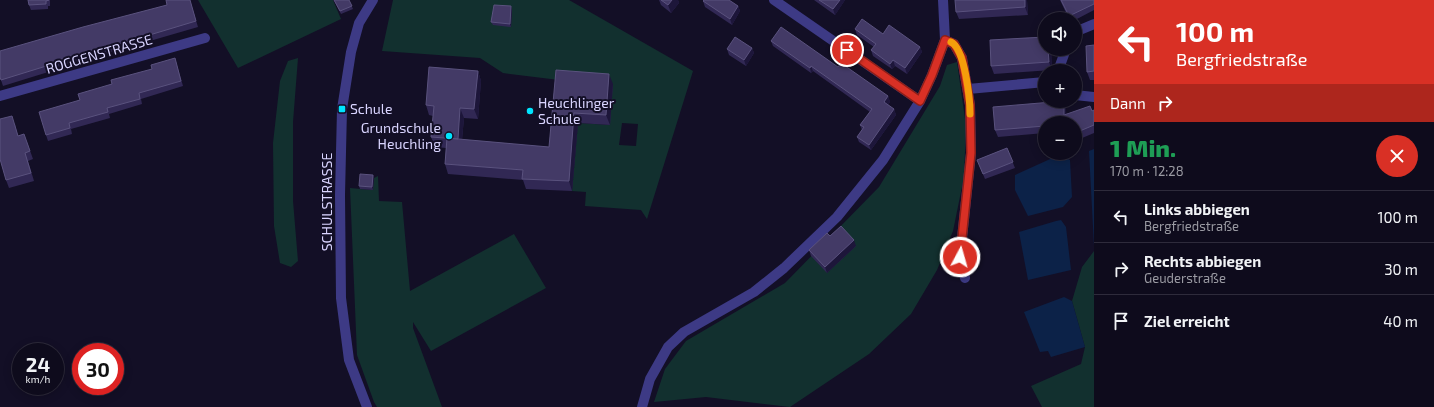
<!DOCTYPE html>
<html lang="de">
<meta charset="utf-8">
<style>
body{margin:0;font-family:"Exo 2",sans-serif;background:#171425;color:#f1f3f6;height:100vh;display:flex;flex-direction:column;font-size:15px;white-space:nowrap}
*{box-sizing:border-box;margin:0}
p{font-size:13px;color:#9b9ba3}
.icon{flex:none;width:22px;height:22px;fill:none;stroke:currentColor;stroke-width:2;stroke-linecap:round;stroke-linejoin:round}
.map{position:relative;flex:1;overflow:hidden}
.drawer{display:flex;flex-direction:column;background:#0e0b1c;width:340px}
.drawer>*{flex:none}
.hud{background:#d93025;color:#fff;overflow:hidden}
.tools{position:absolute;left:1038px;top:12px;display:grid;gap:8px}
.tools a{display:grid;place-items:center;width:44px;height:44px;border-radius:50%;background:#0e0b1c;box-shadow:0 2px 10px #0003,0 0 0 1px #2e2b3b;font-size:20px}
.speed{position:absolute;left:12px;top:343px;display:flex;gap:8px;font-size:20px;font-weight:700;text-align:center}
.speed>*{display:grid;place-content:center;width:52px;height:52px;border-radius:50%;background:#0e0b1c;box-shadow:0 2px 10px #0003,0 0 0 1px #2e2b3b;line-height:1}
.speed small{font-size:10px;font-weight:400}
.speed .limit{border:6px solid #d22;background:#fff;color:#111}
.pin{position:absolute;display:grid;place-items:center;width:34px;height:34px;color:#fff;margin:-17px;border:2px solid #fff;border-radius:50%;box-shadow:0 1px 4px #0007}
.me{position:absolute;width:44px;margin:-22px;rotate:6deg;stroke-linejoin:round;filter:drop-shadow(0 0 3px #0008)}
.turn{display:flex;align-items:center;gap:14px;height:84px;padding:0 16px;font-size:18px}
.turn .icon{width:52px;height:52px;stroke-width:2.5}
.turn b{display:block;font-size:28px;line-height:34px}
.then{display:flex;align-items:center;height:38px;padding:0 16px;background:#0003;gap:8px;font-size:15px}
.round{display:grid;place-items:center;flex:none;width:42px;height:42px;border-radius:21px;background:#171425}
.summary{display:flex;align-items:center;justify-content:space-between;height:68px;padding:0 16px}
h1{font-size:24px;font-weight:800;line-height:30px;color:#1e9e55}
ul{padding:0;list-style:none}
li{display:flex;align-items:center;gap:12px;height:52px;padding:0 16px;border-top:1px solid #2e2b3b}
li div{flex:1}
li b{display:block;font-size:15px}
li em{font-style:normal}
main{display:flex;flex:1;min-height:0}
.map>svg:first-child{display:block}
.green{fill:#12302f;fill-rule:evenodd}
.water{fill:#0c2248}
.lines{fill:none;stroke-linecap:round;stroke-linejoin:round}
.minor{stroke:#3d3a85;stroke-width:10}
.wall{fill:#312854}
.shaded-wall{fill:#1d163a}
.building{fill:#433a66;stroke:#5a527e}
.route-casing{stroke:#8d1f18;stroke-width:10}
.route{stroke:#d93025;stroke-width:7}
.slow{stroke:#f59e0b;stroke-width:7}
.poi-dot{fill:#00e5ff;stroke:#130f26;stroke-width:1.5}
.labels{text-anchor:middle;stroke-width:4;stroke-linejoin:round;paint-order:stroke}
.street-label{font-size:14px;fill:#d9d4ff;stroke:#130f26}
.poi-label{font-size:14px;fill:#d9d4ff;stroke:#130f26;text-anchor:start}
</style>
<main>
<div class="map">
<svg width="1094" height="407" viewBox="0 0 1094 407">
<rect width="100%" height="100%" fill="#130f26"/>
<path class="green" d="M198,0H333L341,19L238,68Z
M393,0H569L693,71L647,219L641,210L585,206L586,192L572,191L578,123L610,125L559,80L503,73L480,58L382,51ZM622,123L638,124L636,146L619,145Z
M298,58L293,122V201L298,261L291,267L280,263L274,226L273,143L280,81L288,61Z
M957,62L966,126L964,177L953,231L937,270L911,314L869,354L790,407L706,397L654,402L665,369L686,341L785,283L879,187L940,86L947,65Z
M378,176L379,201L402,202L410,291L514,234L546,288L431,351L413,322V328L442,407H377L374,402L357,355L350,188L372,190L374,178Z
M1094,251V407H1042L1031,386L1081,364L1085,347L1072,301L1082,267Z"/>
<path class="water" d="M1094,149V246L1089,151Z
M1059,155L1070,160L1072,197L1063,207L1028,216L1015,190V175Z
M1061,220L1066,227L1071,270L1028,280L1019,232L1056,221Z
M1064,297L1072,301L1085,347L1051,357L1048,351L1040,352L1024,312Z"/>
<g class="lines">
<path class="minor" d="M774,0L920,101
M1075,32L1094,24
M945,40L954,44L962,58L970,105L971,153L960,257L965,278
M1058,71L1066,49
M968,89L1045,82
M1075,95L1094,97
M0,96L205,38
M367,407L349,360L341,298L340,195L342,109L351,52L359,23L373,0
M642,407L650,379L668,347L684,332L754,292L784,268L837,217L883,160L920,101L932,75L945,40L943,0"/>
</g>
<path class="wall" d="M28,0H50V6H48V9L31,10L29,5Z
M190,0L198,27L105,54L104,53L57,67L58,69L3,86L0,77Z
M334,0H349L353,9L341,14Z
M659,0H678L679,3L671,13L661,5Z
M814,0H845L835,15Z
M1027,0L1028,15L959,19L956,12Z
M1060,0H1094V10L1075,20V19H1069Z
M703,1L738,6L740,11L732,25L705,7Z
M512,9L511,27L493,25L491,22Z
M855,29L883,34L920,47L922,52L907,74L895,66L892,69L873,56L871,50L874,47L857,35Z
M771,41L838,67L888,96L890,102L888,105L894,109L896,115L871,150L859,142L857,137L862,130L860,125L870,112L813,71L811,73L773,46Z
M1094,45V80H1090L1087,72Z
M752,48L754,53L746,66L729,55L727,49Z
M1045,49H1051L1052,70L994,74L991,66Z
M175,58L183,86L141,99L142,104L109,114L110,118L71,129L72,134L48,141L46,135L112,84L152,69Z
M556,70L613,84L610,125L578,123L572,191L526,189L523,180L448,174L445,164L446,148L435,147L431,137L433,116L429,115L426,105L478,71L481,81L478,119L464,118L462,140L549,147Z
M1064,101L1066,108V114L1094,110V133L1075,141V123H1045V133L998,137L995,130Z
M15,124L18,136L27,142L33,159L28,161L34,181L9,188L6,180Z
M1007,148L1015,168L985,179L977,160Z
M373,175L374,178L373,190L360,189L359,186Z
M830,236L856,246L827,273L811,256L809,250Z"/>
<path class="shaded-wall" d="M672,0H678L679,3L671,13L668,5Z
M840,0H845L835,15L833,9Z
M1025,0H1027L1028,15L1025,7Z
M511,6L512,9L511,27L510,24Z
M738,6L740,11L732,25L730,19Z
M920,47L922,52L907,74L905,68Z
M752,48L754,53L746,66L744,60Z
M1048,49H1051L1052,70L1049,62Z
M893,60L895,66L892,69L890,64Z
M811,66L813,71L811,73L810,68Z
M478,71L481,81L478,119L474,109Z
M609,74L613,84L610,125L606,115Z
M888,96L890,102L886,108L884,102Z
M1064,101L1066,108L1067,122L1064,115Z
M460,108L464,118L461,149L458,139Z
M894,109L896,115L871,150L869,145Z
M574,113L578,123L572,191L569,181Z
M373,175L374,178L373,190L372,187Z
M854,240L856,246L827,273L825,267Z"/>
<path class="building" d="M28,0H49L46,1V4L29,5Z
M166,0H190L196,21L103,49L102,47L55,61L56,63L1,80L0,77V51L83,27L167,5Z
M334,0H349L352,6L340,11Z
M661,0H672L668,5Z
M704,0H729L738,6L730,19L703,1Z
M819,0H840L833,9Z
M955,0H1025V7L956,12Z
M1061,0H1094V4L1069,16Z
M494,5L511,6L510,24L491,22Z
M862,19L883,34L889,25L920,47L905,68L893,60L890,64L871,50L876,44L855,29Z
M781,27L838,67L841,63L888,96L884,102L894,109L869,145L857,137L864,127L860,125L872,109L811,66L810,68L771,41Z
M735,37L752,48L744,60L727,49Z
M1045,37V49H1048L1049,62L991,66L990,40Z
M1094,45V71L1087,72L1086,46Z
M175,58L181,81L139,93L140,99L107,108L108,112L69,123L70,128L46,135L39,112L80,100L78,94L112,84L111,80L152,69L151,65Z
M429,67L478,71L474,109L460,108L458,139L431,137L434,106L426,105Z
M556,70L609,74L606,115L574,113L569,181L522,179L523,170L445,164L447,138L549,147Z
M1064,101V115L1090,106L1092,111L1094,110V125L1075,133V123H1065V122V123H1045V126L995,130L993,107Z
M12,116L18,136L24,134L30,151L25,153L31,173L6,180L0,159V119Z
M1007,148L1013,162L983,174L977,160Z
M360,174L373,175L372,187L359,186Z
M841,226L854,240L825,267L809,250L827,233L830,236Z"/>
<g class="lines">
<defs>
<path id="route" d="M847,50L920,101L932,75L945,40L954,44L962,58L970,105L971,153L960,257"/>
</defs>
<use href="#route" class="route-casing"/>
<use href="#route" class="route"/>
<path class="slow" d="M951,42C965,49 970,99 970,114"/>
</g>
<g class="poi-dot">
<rect x="338" y="105" width="8" height="8" rx="2"/>
<circle cx="530" cy="111" r="4"/>
<circle cx="449" cy="136" r="4"/>
</g>
<g class="labels">
<g class="street-label">
<text transform="translate(99 54) rotate(-16)" y="5">ROGGENSTRASSE</text>
<text transform="translate(327 202) rotate(-90)" y="5">SCHULSTRASSE</text>
</g>
<g class="poi-label">
<text x="538" y="108">Heuchlinger<tspan x="538" dy="16">Schule</tspan></text>
<text x="350" y="114">Schule</text>
<text x="441" y="133" text-anchor="end">Grundschule<tspan x="441" dy="16">Heuchling</tspan></text>
</g>
</g>
</svg>
<div class="tools">
<a><svg class="icon" aria-label="sound" viewBox="0 0 24 24"><path d="M4 9h4l5-4v14l-5-4H4zM17 9q2 3 0 6"/></svg></a>
<a>+</a>
<a>−</a>
</div>
<div class="speed"><div>24<small>km/h</small></div><div class="limit">30</div></div>
<div class="pin" style="left:847px;top:50px;background:#d93025"><svg class="icon" aria-label="arrive" viewBox="0 0 24 24"><path d="M6 21V4h12l-3 4 3 4H6"/></svg></div>
<svg class="me" style="left:960px;top:257px" viewBox="-20 -20 40 40"><circle r="17" fill="#d93025" stroke="#fff" stroke-width="3"/><path d="M0-11L8 9 0 5-8 9z" fill="#fff"/></svg>
</div>
<section class="drawer">
<div class="hud">
<div class="turn"><svg class="icon" aria-label="left" viewBox="0 0 24 24"><path d="M17 20v-9H6M10 6l-5 5 5 5"/></svg><div><b>100 m</b>Bergfriedstraße</div></div>
<div class="then">Dann<svg class="icon" aria-label="right" viewBox="0 0 24 24"><path d="M7 20v-9h11M14 6l5 5-5 5"/></svg></div>
</div>
<div class="summary"><div><h1>1 Min.</h1><p>170 m · 12:28</p></div><a class="round" style="background:#d93025;color:#fff"><svg class="icon" aria-label="close" viewBox="0 0 24 24"><path d="M6 6l12 12M18 6L6 18"/></svg></a></div>
<ul>
<li><svg class="icon" aria-label="left" viewBox="0 0 24 24"><path d="M17 20v-9H6M10 6l-5 5 5 5"/></svg><div><b>Links abbiegen</b><p>Bergfriedstraße</p></div><em>100 m</em></li>
<li><svg class="icon" aria-label="right" viewBox="0 0 24 24"><path d="M7 20v-9h11M14 6l5 5-5 5"/></svg><div><b>Rechts abbiegen</b><p>Geuderstraße</p></div><em>30 m</em></li>
<li><svg class="icon" aria-label="arrive" viewBox="0 0 24 24"><path d="M6 21V4h12l-3 4 3 4H6"/></svg><div><b>Ziel erreicht</b></div><em>40 m</em></li>
</ul>
</section>
</main>
